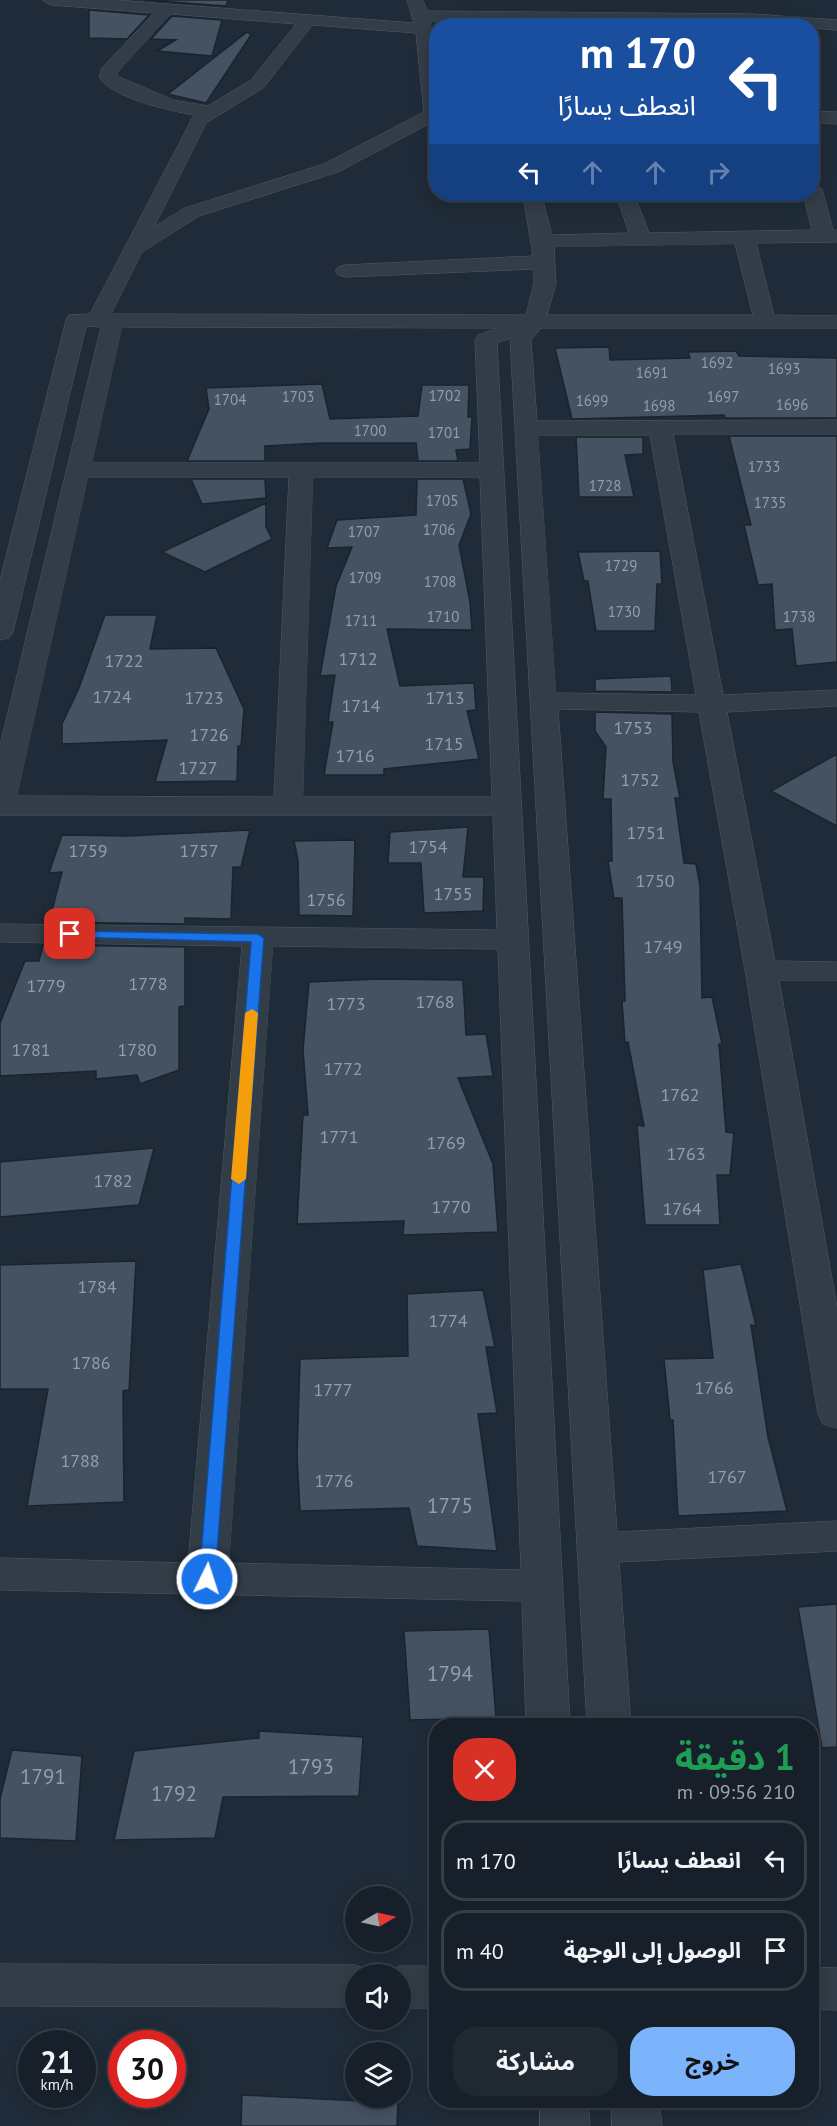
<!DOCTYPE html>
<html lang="ar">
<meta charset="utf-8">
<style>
body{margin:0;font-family:"PT Sans","Noto Sans Arabic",sans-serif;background:#202832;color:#f1f3f6;direction:rtl;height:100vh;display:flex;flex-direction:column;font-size:22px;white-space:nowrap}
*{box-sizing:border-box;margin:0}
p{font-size:20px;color:#9ea3a8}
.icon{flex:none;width:33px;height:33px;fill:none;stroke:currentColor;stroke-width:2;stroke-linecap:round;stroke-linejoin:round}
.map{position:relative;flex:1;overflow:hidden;direction:ltr}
.sheet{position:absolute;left:429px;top:1718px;width:390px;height:390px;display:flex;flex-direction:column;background:#17202a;border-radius:24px;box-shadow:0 3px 15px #0003,0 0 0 2px #363e47;direction:rtl}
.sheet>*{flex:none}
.top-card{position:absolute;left:429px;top:18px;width:390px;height:183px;border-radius:24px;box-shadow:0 3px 15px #0003,0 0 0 2px #363e47;direction:rtl;background:#1a4fa0;color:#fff;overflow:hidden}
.needle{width:39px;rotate:81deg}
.tools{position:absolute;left:345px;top:1886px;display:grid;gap:12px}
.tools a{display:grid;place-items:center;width:66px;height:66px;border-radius:50%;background:#17202a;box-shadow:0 3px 15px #0003,0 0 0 2px #363e47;font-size:30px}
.speed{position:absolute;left:18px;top:2030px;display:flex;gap:12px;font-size:30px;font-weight:700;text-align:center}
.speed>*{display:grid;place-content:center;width:78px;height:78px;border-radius:50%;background:#17202a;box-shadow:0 3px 15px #0003,0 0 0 2px #363e47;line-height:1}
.speed small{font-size:15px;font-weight:400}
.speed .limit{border:9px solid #d22;background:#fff;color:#111}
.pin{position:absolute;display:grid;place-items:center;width:51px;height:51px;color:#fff;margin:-26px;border-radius:12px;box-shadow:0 3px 9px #0006}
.me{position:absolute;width:66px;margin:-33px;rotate:4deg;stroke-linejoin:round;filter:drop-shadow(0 0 4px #0008)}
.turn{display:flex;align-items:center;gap:21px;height:126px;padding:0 24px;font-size:27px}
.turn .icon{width:78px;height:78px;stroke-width:2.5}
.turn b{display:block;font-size:42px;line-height:51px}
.lanes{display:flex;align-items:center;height:57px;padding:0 24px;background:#0003;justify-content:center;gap:30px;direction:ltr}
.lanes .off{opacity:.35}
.round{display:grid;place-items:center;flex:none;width:63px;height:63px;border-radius:24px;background:#202832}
.overview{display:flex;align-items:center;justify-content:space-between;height:102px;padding:0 24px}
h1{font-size:36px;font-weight:700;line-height:45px;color:#1e9e55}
.cta{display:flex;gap:12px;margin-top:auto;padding:12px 24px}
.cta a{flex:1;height:69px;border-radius:24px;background:#7cb4fb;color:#111;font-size:24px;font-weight:700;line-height:69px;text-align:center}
.cta a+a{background:#202832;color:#f1f3f6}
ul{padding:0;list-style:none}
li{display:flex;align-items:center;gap:18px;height:81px;margin:0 12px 9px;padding:0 12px;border:3px solid #363e47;border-radius:24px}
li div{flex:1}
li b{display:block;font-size:22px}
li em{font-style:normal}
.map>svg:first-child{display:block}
.building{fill:#455262;stroke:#1a242e;stroke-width:1.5}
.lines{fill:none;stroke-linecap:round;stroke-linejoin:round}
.minor-casing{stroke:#505a66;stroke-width:1}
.minor{fill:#333d48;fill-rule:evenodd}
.route{fill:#1a73e8;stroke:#114b97;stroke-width:1.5}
.slow{fill:#f59e0b}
.labels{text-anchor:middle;stroke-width:4.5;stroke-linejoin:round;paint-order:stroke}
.far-number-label{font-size:15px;fill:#939eac}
.number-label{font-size:18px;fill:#939eac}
.near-number-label{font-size:21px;fill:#939eac}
</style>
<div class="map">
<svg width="837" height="2126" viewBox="0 0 837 2126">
<rect width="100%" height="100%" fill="#1f2b38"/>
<path class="building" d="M145,0H228L226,6Z
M89,10L149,15L127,39L89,38Z
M172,16L222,20L212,56L157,51L176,40L151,39Z
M247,32L251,35L206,103L168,94Z
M609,347L610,360L690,358L688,352L736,351L739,356L837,358V418H725L724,415L572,419L555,348Z
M322,384L330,419L418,416L422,385H469L468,417H472L470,449L456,450L458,461H418L416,443H321L265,446V461H187L209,409L206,388Z
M729,436H837V662L796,666L792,629L775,630L772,584L758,585L744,525H751Z
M576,437H643V454L625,455L634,497H579Z
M191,479H265L266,498L202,504Z
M417,479H463L471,514L459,545L470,602L472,630L387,629L400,686L474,683L476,710L467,711L479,759L384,769V775H324L333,722H328L335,675L320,676L336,586L352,547L327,548L337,520L416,515Z
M266,503V527L272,539L205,572L162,552Z
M660,551L662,584H657L655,631H596L588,581H584L578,552Z
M105,615H157L150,649L216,648L244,709L241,746H238L237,781L155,782L167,740L62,744V724L79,688Z
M671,676L672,692L595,691V679Z
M595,712L672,714L673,762L680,798H675L684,863L696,864L700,886L702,998L712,997L722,1044H719L726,1132L734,1133L730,1175H717L720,1225H645L637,1125L644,1126L628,1042L625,1043L622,1001H625L622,898H614L608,861H612L611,799H603L606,747L595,731Z
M837,754V826L771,791Z
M468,827L463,877H484L483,911L424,913L421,863H388L390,832Z
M250,830L241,867H233L231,919L185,918V924L49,922L62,872L49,873L62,835L128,836Z
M355,840L353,916L299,915L298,860L294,841Z
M43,945L185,947V1006L179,1007V1070L140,1084L137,1075L96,1079V1071L0,1076V1023L25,961H39Z
M379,979L463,980L466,1035L486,1034L493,1076L458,1078L493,1164L498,1232L403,1235L404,1221L297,1224L303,1115H308L303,1050L309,982Z
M154,1148L139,1205L0,1217V1162Z
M136,1261L129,1390L123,1391L124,1502L27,1506L48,1389H0V1265Z
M741,1264L756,1326L751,1325L768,1437L787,1511L678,1516L673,1420H670L664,1359L713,1358L703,1270Z
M483,1290L495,1347H486L497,1413L478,1414L497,1551L417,1546L409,1508L300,1511L297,1456L300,1359L408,1356L407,1294Z
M837,1604V1747L822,1748L798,1607Z
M489,1629L496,1718L410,1720L404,1631Z
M259,1731L363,1737L359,1796L223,1797L215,1838L114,1840L134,1751L259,1738Z
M12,1750L82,1756L76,1841L0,1838V1799Z
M242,2095L398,2103L397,2126H241Z"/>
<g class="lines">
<defs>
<path id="minor" d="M43,0H116L414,23L407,0H423L427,11L753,14L837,20V30L812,28V26L430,21L436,64V120L338,172L199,216L142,252L111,314L526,315L534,283V269L345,277L338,275L335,271L338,267L345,265L533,256L523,194H541L552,235L629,233L616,194H634L649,233L812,230L803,194H812V183L822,189L833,230H837V242L756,243L774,315L837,316V328H541L531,340L537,421L837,420V434H673L723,695L837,690V706L727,712L775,961L837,962V980H779L837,1307V1428L823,1424L818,1414L745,970L699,712L558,709L617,1532L837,1521V1551L619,1562L631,1725H587L510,338L497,343L570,1725H526L522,1601L0,1590V1558L188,1563L242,946L0,942V924L497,930L493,815H0V746L101,327L86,326L13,632L9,638L0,640V580L66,320L69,315L90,314L194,115C168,110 114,99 99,77L102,68L154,13L51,5ZM171,14L296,24L251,80L208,106L173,100L117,76V73ZM313,25L416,33L424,112L324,164L185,208L154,227L206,123L263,88ZM735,244L753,315H547L556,283L554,247ZM122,327L498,328L478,335L475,340L480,463H92ZM538,435H650L696,695L556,693ZM88,477H289L274,797L17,796ZM313,477H480L492,797H303ZM273,946L498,949L521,1570L229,1563Z
M812,111L837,112V124L812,122Z
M0,1964L356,1965L374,1974H356V2007L0,2006Z
M400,1966H436V2008H400V1974H383Z
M812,1967L837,1968V2010L812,2009Z
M540,2100H588L590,2126H540Z
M611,2100H659L662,2126H612Z"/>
</defs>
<use href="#minor" class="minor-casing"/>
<use href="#minor" class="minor"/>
</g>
<path class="route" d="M70,931L258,934L264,938L215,1579L213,1583H201L199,1579L251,942L66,937L64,934Z"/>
<path class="slow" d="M252,1009L258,1013L246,1179L239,1184L231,1179L245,1013Z"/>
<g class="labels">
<g class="far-number-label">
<text x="717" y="368">1692</text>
<text x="784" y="374">1693</text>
<text x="652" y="378">1691</text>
<text x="445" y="401">1702</text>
<text x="298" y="402">1703</text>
<text x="723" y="402">1697</text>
<text x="230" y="405">1704</text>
<text x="592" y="406">1699</text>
<text x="792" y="410">1696</text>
<text x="659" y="411">1698</text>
<text x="370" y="436">1700</text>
<text x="444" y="438">1701</text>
<text x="764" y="472">1733</text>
<text x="605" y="491">1728</text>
<text x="442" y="506">1705</text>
<text x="770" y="508">1735</text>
<text x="439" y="535">1706</text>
<text x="364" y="537">1707</text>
<text x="621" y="571">1729</text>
<text x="365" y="583">1709</text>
<text x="440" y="587">1708</text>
<text x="624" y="617">1730</text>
<text x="443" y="622">1710</text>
<text x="799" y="622">1738</text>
<text x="361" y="626">1711</text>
</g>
<g class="number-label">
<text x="358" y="665">1712</text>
<text x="124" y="667">1722</text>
<text x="112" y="703">1724</text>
<text x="204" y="704">1723</text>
<text x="445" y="704">1713</text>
<text x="361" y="712">1714</text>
<text x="633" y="734">1753</text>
<text x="209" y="741">1726</text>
<text x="444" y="750">1715</text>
<text x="355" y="762">1716</text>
<text x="198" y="774">1727</text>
<text x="640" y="786">1752</text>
<text x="646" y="839">1751</text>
<text x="428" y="853">1754</text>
<text x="88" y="857">1759</text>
<text x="199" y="857">1757</text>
<text x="655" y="887">1750</text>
<text x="453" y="900">1755</text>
<text x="326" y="906">1756</text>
<text x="663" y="953">1749</text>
<text x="148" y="990">1778</text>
<text x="46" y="992">1779</text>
<text x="435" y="1008">1768</text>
<text x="346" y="1010">1773</text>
<text x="31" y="1056">1781</text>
<text x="137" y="1056">1780</text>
<text x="343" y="1075">1772</text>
<text x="680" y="1101">1762</text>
<text x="339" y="1143">1771</text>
<text x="446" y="1149">1769</text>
<text x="686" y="1160">1763</text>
<text x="113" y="1187">1782</text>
<text x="451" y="1213">1770</text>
<text x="682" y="1215">1764</text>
<text x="97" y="1293">1784</text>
<text x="448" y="1327">1774</text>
<text x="91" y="1369">1786</text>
<text x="714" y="1394">1766</text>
<text x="333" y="1396">1777</text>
<text x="80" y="1467">1788</text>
<text x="727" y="1483">1767</text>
<text x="334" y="1487">1776</text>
</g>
<g class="near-number-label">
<text x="450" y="1513">1775</text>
<text x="450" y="1681">1794</text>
<text x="311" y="1774">1793</text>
<text x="43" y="1784">1791</text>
<text x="174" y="1801">1792</text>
</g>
</g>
</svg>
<div class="tools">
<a><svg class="needle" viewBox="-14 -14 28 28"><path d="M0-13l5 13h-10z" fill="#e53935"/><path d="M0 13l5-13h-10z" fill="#9ea3a8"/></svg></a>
<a><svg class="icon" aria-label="sound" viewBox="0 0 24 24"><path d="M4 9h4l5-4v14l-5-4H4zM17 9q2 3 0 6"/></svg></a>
<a><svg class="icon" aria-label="layers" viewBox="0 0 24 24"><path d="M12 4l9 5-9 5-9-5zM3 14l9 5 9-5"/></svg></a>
</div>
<div class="speed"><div>21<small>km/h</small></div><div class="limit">30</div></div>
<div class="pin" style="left:70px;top:934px;background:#d93025"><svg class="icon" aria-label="arrive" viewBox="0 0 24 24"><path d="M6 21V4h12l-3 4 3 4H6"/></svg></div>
<svg class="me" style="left:207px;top:1579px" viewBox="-20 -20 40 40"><circle r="17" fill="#1a73e8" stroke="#fff" stroke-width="3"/><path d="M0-11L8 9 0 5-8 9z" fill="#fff"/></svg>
<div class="top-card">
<div class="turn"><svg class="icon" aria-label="left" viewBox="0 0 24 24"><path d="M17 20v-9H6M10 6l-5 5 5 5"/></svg><div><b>170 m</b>انعطف يسارًا</div></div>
<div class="lanes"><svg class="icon" aria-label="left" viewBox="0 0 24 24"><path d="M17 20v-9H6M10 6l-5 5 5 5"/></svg><svg class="icon off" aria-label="ahead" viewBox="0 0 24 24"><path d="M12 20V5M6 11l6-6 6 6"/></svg><svg class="icon off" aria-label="ahead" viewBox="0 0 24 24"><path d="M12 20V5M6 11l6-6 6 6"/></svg><svg class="icon off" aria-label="right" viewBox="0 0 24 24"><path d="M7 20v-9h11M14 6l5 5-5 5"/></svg></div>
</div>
<section class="sheet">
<div class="overview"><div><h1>1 دقيقة</h1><p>210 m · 09:56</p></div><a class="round" style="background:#d93025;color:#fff"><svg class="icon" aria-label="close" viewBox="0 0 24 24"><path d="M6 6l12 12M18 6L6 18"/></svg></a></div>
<ul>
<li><svg class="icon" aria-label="left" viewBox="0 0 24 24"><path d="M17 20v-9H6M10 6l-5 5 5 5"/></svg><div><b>انعطف يسارًا</b></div><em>170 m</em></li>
<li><svg class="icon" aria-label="arrive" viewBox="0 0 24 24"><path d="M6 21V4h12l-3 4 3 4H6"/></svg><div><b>الوصول إلى الوجهة</b></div><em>40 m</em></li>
</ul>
<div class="cta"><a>خروج</a><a>مشاركة</a></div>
</section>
</div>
